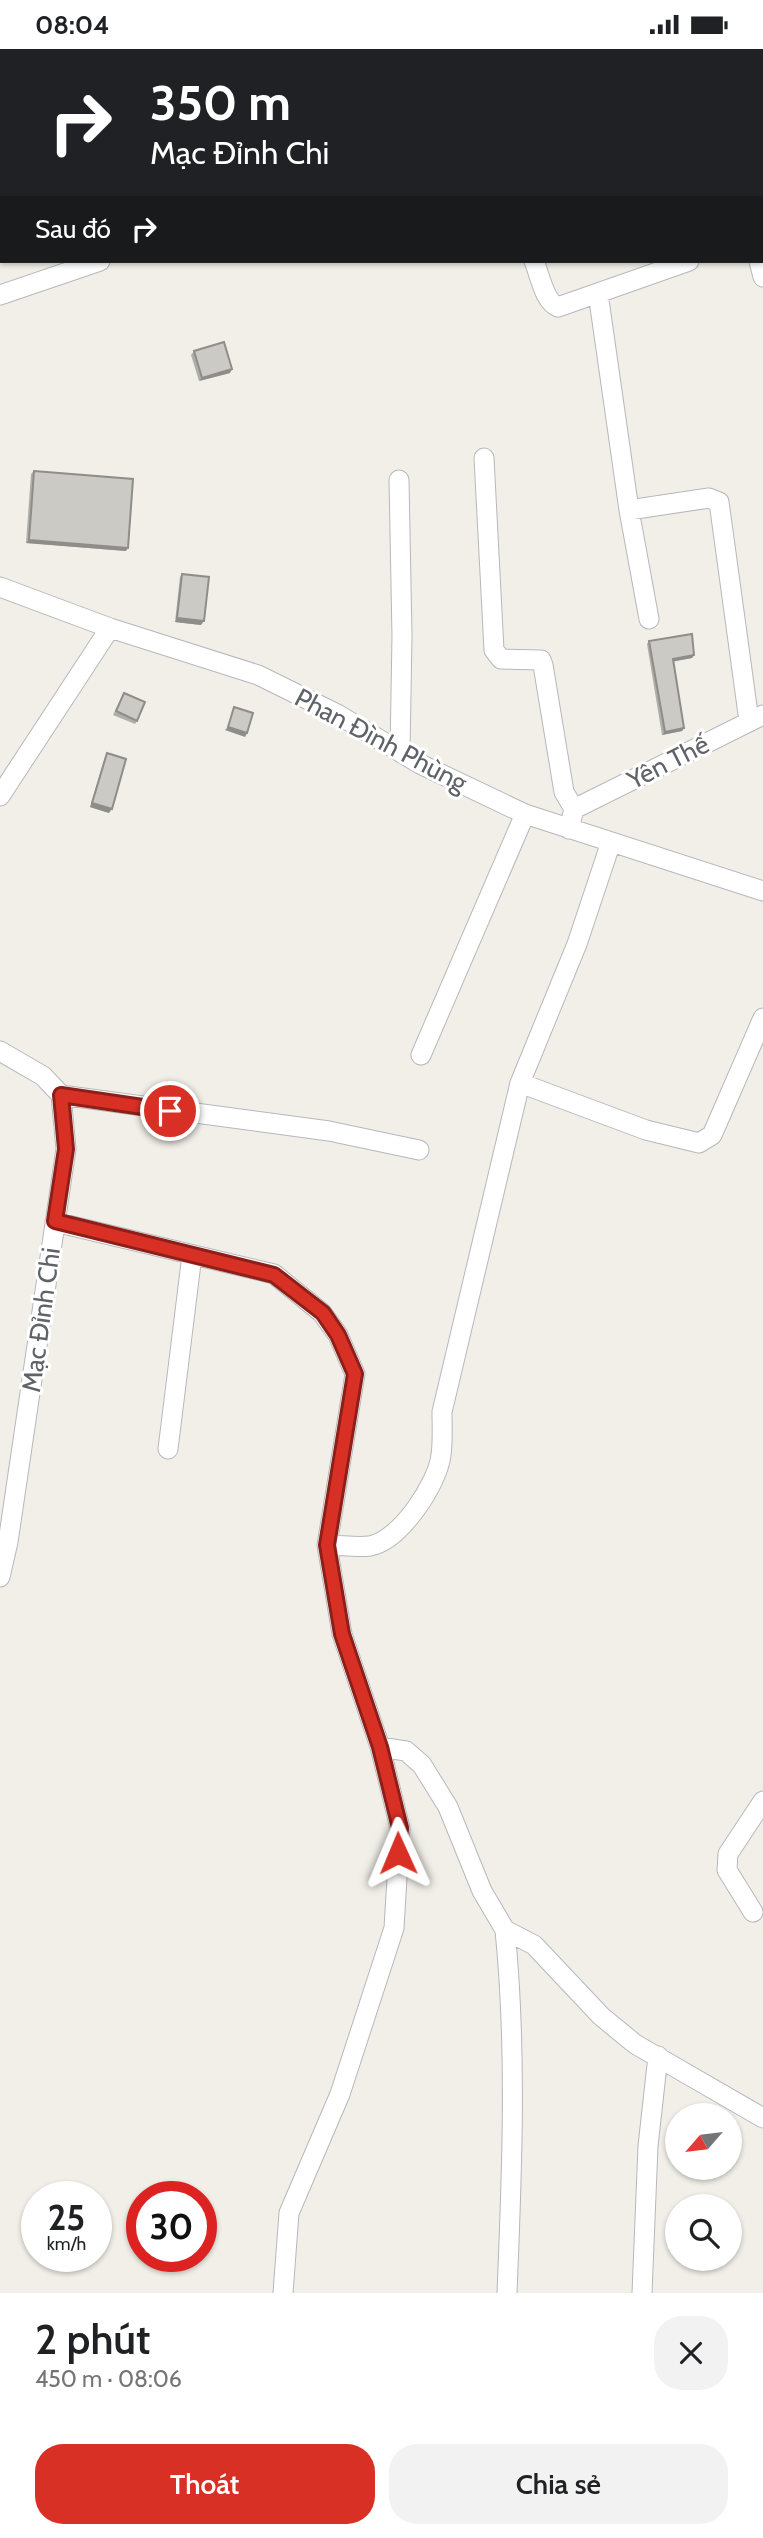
<!DOCTYPE html>
<html lang="vi">
<meta charset="utf-8">
<style>
body{margin:0;font-family:Cabin,sans-serif;background:#f2f2f2;color:#202124;height:100vh;display:flex;flex-direction:column;font-size:26px;white-space:nowrap}
*{box-sizing:border-box;margin:0}
p{font-size:23px;color:#757577}
.icon{flex:none;width:38px;height:38px;fill:none;stroke:currentColor;stroke-width:2;stroke-linecap:round;stroke-linejoin:round}
.map{position:relative;height:2244px;overflow:hidden}
.details{display:flex;flex-direction:column;background:#fff;flex:1}
.details>*{flex:none}
.top-card{position:absolute;left:0px;top:0px;width:763px;height:214px;box-shadow:0 2px 5px #0004;background:#202124;color:#fff;overflow:hidden}
.needle{width:46px;rotate:242deg}
.tools{position:absolute;left:665px;top:2054px;display:grid;gap:14px}
.tools a{display:grid;place-items:center;width:77px;height:77px;border-radius:50%;background:#fff;box-shadow:0 2px 5px #0004;font-size:35px}
.speed{position:absolute;left:21px;top:2132px;display:flex;gap:14px;font-size:35px;font-weight:700;text-align:center}
.speed>*{display:grid;place-content:center;width:91px;height:91px;border-radius:50%;background:#fff;box-shadow:0 2px 5px #0004;line-height:1}
.speed small{font-size:18px;font-weight:400}
.speed .limit{border:10px solid #d22;background:#fff;color:#111}
.pin{position:absolute;display:grid;place-items:center;width:60px;height:60px;color:#fff;margin:-30px;border:4px solid #fff;border-radius:50%;box-shadow:0 2px 7px #0007}
.me{position:absolute;width:77px;margin:-38px;rotate:359deg;stroke-linejoin:round;filter:drop-shadow(0 0 5px #0008)}
.turn{display:flex;align-items:center;gap:24px;height:147px;padding:0 35px;font-size:32px}
.turn .icon{width:91px;height:91px;stroke-width:2.5}
.turn b{display:block;font-size:49px;line-height:60px}
.then{display:flex;align-items:center;height:66px;padding:0 35px;background:#0003;gap:14px;font-size:26px}
.round{display:grid;place-items:center;flex:none;width:74px;height:74px;border-radius:28px;background:#f2f2f2}
.head{display:flex;align-items:center;justify-content:space-between;height:119px;padding:0 35px}
h1{font-size:42px;font-weight:600;line-height:52px}
.primary-button{display:flex;gap:14px;margin-top:auto;padding:14px 35px}
.primary-button a{flex:1;height:80px;border-radius:28px;background:#d93025;color:#fff;font-size:28px;font-weight:600;line-height:80px;text-align:center}
.primary-button a+a{background:#f2f2f2;color:#202124}
.status{display:flex;justify-content:space-between;align-items:center;height:49px;padding:0 35px;background:#fff;direction:ltr}
.status svg{height:19px;fill:currentColor}
.map>svg:first-child{display:block}
.lines{fill:none;stroke-linecap:round;stroke-linejoin:round}
.minor-casing{stroke:#b5b8bc;stroke-width:21}
.minor{stroke:#fff;stroke-width:19}
.wall{fill:#afaea9}
.shaded-wall{fill:#8f8d8a}
.building{fill:#cccac5;stroke:#8f8d8a;stroke-width:2}
.route-casing{stroke:#8d1f18;stroke-width:18}
.route{stroke:#d93025;stroke-width:12}
.labels{text-anchor:middle;stroke-width:6;stroke-linejoin:round;paint-order:stroke}
.street-label{font-size:26px;fill:#5f6368;stroke:#fff}
</style>
<div class="status"><b>08:04</b><svg viewBox="0 0 49 12"><path d="M0 12V9h3v3zM5 12V6h3v6zM10 12V3h3v9zM15 12V0h3v12zM26 1h20v11H26zM47 4h2v5h-2z"/></svg></div>
<div class="map">
<svg width="763" height="2244" viewBox="0 0 763 2244">
<rect width="100%" height="100%" fill="#f1efe8"/>
<g class="lines">
<defs>
<path id="minor" d="M168,0L169,2
M457,0L458,2
M640,0L641,2
M223,2L227,0
M761,2H763
M0,10L2,13
M0,107H2
M534,212C540,226 544,253 558,258L689,212
M759,212L763,228
M598,244L629,461L649,570
M0,246L100,212
M484,409L494,601L501,610L541,611L543,616L564,743L574,760L569,780
M399,431L402,587L400,702
M629,461L709,449L719,453L749,672
M0,538L110,579L258,626L337,665L420,715L525,765L763,842
M0,747L110,579
M574,760L763,666
M0,1002L43,1027L61,1046L66,1100L8,1493L0,1528
M421,1006L525,765
M520,1034L646,1081L699,1094L712,1086L716,1077L763,969
M61,1046L329,1082L419,1101
M55,1173L274,1225L322,1264L338,1286L355,1325L327,1496L342,1585L380,1698L400,1779L394,1879L340,2045L289,2164L283,2244
M168,1400L192,1206
M327,1496C341,1496 357,1499 370,1497C400,1492 438,1434 441,1406C443,1392 442,1377 442,1363L520,1034L577,895L611,793
M380,1698L406,1702L422,1716L448,1758L482,1842L505,1881L534,1896L601,1967L635,1995L763,2069
M753,1863L727,1821L728,1805L763,1752
M505,1881C517,2001 512,2123 507,2244
M642,2244L648,2097L658,2007"/>
</defs>
<use href="#minor" class="minor-casing"/>
<use href="#minor" class="minor"/>
</g>
<path class="wall" d="M194,302L230,324L199,332L191,306Z
M34,422L126,502L26,494L31,425Z
M182,525L201,576L175,573L180,528Z
M649,592L694,606L692,609L673,612L684,679L682,682L662,686L647,595Z
M124,644L137,672L135,675L113,666Z
M107,704L109,764L90,758L105,708Z"/>
<path class="shaded-wall" d="M232,320L230,324L199,332L202,329Z
M29,491L128,499L126,502L26,494Z
M177,569L204,572L201,576L175,573Z
M694,606L692,609L671,613L673,610Z
M228,678L247,684L245,688L225,681Z
M684,679L682,682L662,686L665,683Z
M92,754L112,760L109,764L90,758Z"/>
<path class="building" d="M224,293L232,320L202,329L194,302Z
M34,422L133,430L128,499L29,491Z
M182,525L209,528L204,572L177,569Z
M692,585L694,606L673,610L684,679L665,683L649,592Z
M124,644L145,653L137,672L116,662Z
M234,658L253,664L247,684L228,678Z
M107,704L126,710L112,760L92,754Z"/>
<g class="lines">
<defs>
<path id="route" d="M170,1062L61,1046L66,1100L55,1172L274,1226L323,1264L338,1286L355,1325L327,1496L342,1585L380,1698L400,1779L398,1804"/>
</defs>
<use href="#route" class="route-casing"/>
<use href="#route" class="route"/>
</g>
<g class="labels">
<g class="street-label">
<text transform="translate(381 691) rotate(28)" y="9">Phan Đình Phùng</text>
<text transform="translate(668 713) rotate(-27)" y="9">Yên Thế</text>
<text transform="translate(41 1271) rotate(-82)" y="9">Mạc Đỉnh Chi</text>
</g>
</g>
</svg>
<div class="tools">
<a><svg class="needle" viewBox="-14 -14 28 28"><path d="M0-13l5 13h-10z" fill="#e53935"/><path d="M0 13l5-13h-10z" fill="#757577"/></svg></a>
<a><svg class="icon" aria-label="search" viewBox="0 0 24 24"><circle cx="10" cy="10" r="6"/><path d="M15 15l6 6"/></svg></a>
</div>
<div class="speed"><div>25<small>km/h</small></div><div class="limit">30</div></div>
<div class="pin" style="left:170px;top:1062px;background:#d93025"><svg class="icon" aria-label="arrive" viewBox="0 0 24 24"><path d="M6 21V4h12l-3 4 3 4H6"/></svg></div>
<svg class="me" style="left:398px;top:1804px" viewBox="-20 -20 40 40"><path d="M0-17L14 15 0 8-14 15z" fill="#d93025" stroke="#fff" stroke-width="4"/></svg>
<div class="top-card">
<div class="turn"><svg class="icon" aria-label="right" viewBox="0 0 24 24"><path d="M7 20v-9h11M14 6l5 5-5 5"/></svg><div><b>350 m</b>Mạc Đỉnh Chi</div></div>
<div class="then">Sau đó<svg class="icon" aria-label="right" viewBox="0 0 24 24"><path d="M7 20v-9h11M14 6l5 5-5 5"/></svg></div>
</div>
</div>
<section class="details">
<div class="head"><div><h1>2 phút</h1><p>450 m · 08:06</p></div><a class="round"><svg class="icon" aria-label="close" viewBox="0 0 24 24"><path d="M6 6l12 12M18 6L6 18"/></svg></a></div>
<div class="primary-button"><a>Thoát</a><a>Chia sẻ</a></div>
</section>
